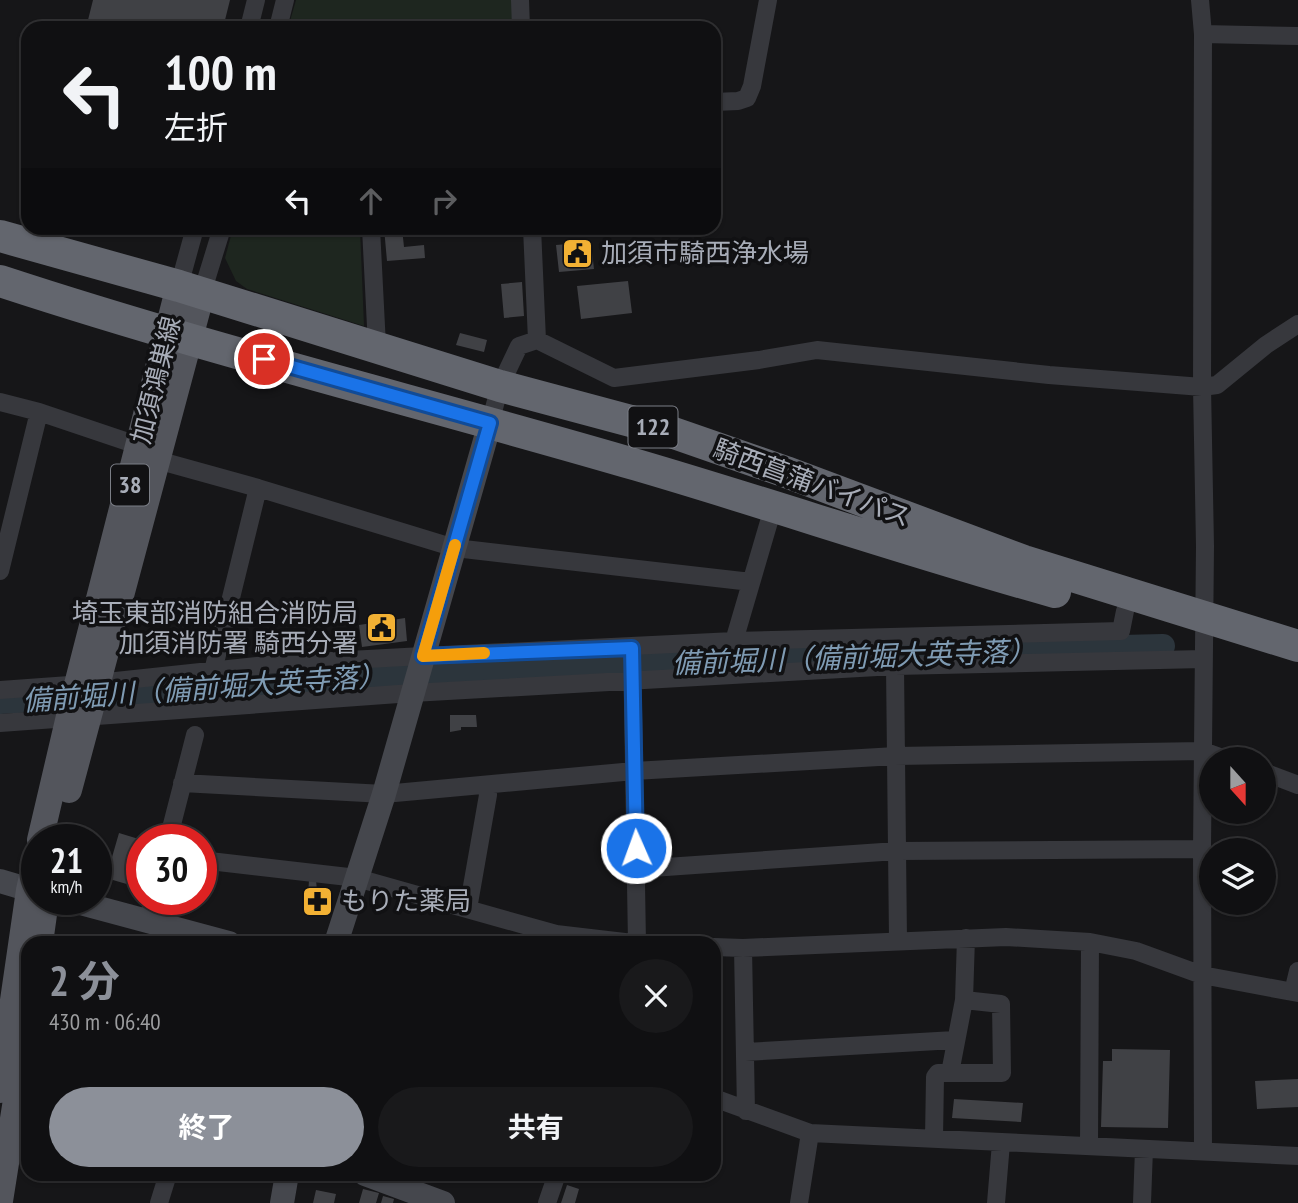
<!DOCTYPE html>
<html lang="ja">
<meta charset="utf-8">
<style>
body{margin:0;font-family:"PT Sans Narrow","Noto Sans JP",sans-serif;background:#19191b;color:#f1f3f6;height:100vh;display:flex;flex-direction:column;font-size:26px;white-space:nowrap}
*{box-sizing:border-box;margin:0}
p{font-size:23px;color:#9c9d9f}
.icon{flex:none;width:38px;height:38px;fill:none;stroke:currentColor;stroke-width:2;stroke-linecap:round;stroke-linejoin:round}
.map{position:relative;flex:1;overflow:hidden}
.side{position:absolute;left:21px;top:936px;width:700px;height:245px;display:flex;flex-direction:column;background:#101012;border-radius:21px;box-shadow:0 2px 5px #0004,0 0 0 2px #303032}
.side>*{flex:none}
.hud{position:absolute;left:21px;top:21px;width:700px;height:214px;border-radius:21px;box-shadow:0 2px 5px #0004,0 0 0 2px #303032;background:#101012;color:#f1f3f6;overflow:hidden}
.needle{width:46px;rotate:159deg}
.tools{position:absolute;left:1199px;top:747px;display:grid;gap:14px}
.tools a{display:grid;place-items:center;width:77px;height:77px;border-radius:50%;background:#101012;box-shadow:0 2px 5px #0004,0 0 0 2px #303032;font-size:35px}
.speed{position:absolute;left:21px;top:824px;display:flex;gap:14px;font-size:35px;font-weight:700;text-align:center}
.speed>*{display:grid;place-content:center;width:91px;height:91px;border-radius:50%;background:#101012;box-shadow:0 2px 5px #0004,0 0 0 2px #303032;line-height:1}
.speed small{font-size:18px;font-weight:400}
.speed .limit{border:10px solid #d22;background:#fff;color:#111}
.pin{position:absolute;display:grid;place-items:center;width:60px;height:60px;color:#fff;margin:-30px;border:4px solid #fff;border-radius:50%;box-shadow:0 2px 7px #0007}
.me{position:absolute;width:77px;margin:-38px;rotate:358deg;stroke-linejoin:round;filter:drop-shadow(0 0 5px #0008)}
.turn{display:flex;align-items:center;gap:24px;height:147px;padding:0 28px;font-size:32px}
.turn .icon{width:91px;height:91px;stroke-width:2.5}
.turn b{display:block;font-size:49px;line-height:60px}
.lanes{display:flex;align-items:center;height:66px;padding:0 28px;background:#0003;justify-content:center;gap:35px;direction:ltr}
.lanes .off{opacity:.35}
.round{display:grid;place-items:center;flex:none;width:74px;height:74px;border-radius:37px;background:#19191b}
.overview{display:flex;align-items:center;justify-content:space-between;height:119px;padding:0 28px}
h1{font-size:42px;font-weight:700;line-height:52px;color:#8c9099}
.cta{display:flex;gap:14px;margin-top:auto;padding:14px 28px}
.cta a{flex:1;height:80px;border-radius:42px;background:#8c9099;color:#fff;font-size:28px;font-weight:700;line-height:80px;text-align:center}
.cta a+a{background:#19191b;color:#f1f3f6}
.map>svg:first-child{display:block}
.green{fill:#1e261f}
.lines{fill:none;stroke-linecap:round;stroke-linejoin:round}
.river{stroke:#2c353c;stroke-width:24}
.building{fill:#404145}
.street{stroke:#37383d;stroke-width:18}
.secondary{stroke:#45474d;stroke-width:24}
.primary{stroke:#53555c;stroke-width:26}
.highway{stroke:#63666e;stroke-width:32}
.route-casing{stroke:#114b97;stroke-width:18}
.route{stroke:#1a73e8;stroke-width:12}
.slow{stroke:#f59e0b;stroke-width:12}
.labels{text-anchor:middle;stroke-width:7;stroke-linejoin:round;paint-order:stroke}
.shield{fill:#111113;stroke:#7b7e86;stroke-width:2}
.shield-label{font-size:24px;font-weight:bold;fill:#a8adb8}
.poi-label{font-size:26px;fill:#a8adb8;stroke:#111113;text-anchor:start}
.street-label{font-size:26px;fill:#a8adb8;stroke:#111113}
.water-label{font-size:28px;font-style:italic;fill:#7f9bb3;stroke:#111113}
</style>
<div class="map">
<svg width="1298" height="1203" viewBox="0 0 1298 1203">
<rect width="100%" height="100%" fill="#161618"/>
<path class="green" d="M296,0H516L519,28H288Z
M233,228H360L364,326L247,289L236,281L225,258Z"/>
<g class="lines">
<path class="river" d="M0,702L226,689L507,669L873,653L1163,646"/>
</g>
<path class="building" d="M93,0H230L223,28H86Z
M384,228H402L404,247L424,245L425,258L387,261Z
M591,242L594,269L559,272L556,245Z
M628,281L632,313L581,319L577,286Z
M522,282L524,316L504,318L501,284Z
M460,333L487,340L484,352L456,345Z
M405,618L407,641L362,647L359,625Z
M450,715H476L477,727H461V730L450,732Z
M119,833L142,840V847L130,885L106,878Z
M309,880H316L317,891L330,892V913L307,912Z
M1112,1049L1170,1050L1168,1128L1101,1127L1103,1061H1112Z
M1298,1079V1107L1257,1109L1255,1081Z
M954,1099L1023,1103L1021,1122L952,1118Z
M567,1185L579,1189L575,1203H561Z
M363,1189L379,1193L376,1203H359Z
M316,1190L336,1194L334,1203H313Z
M383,1196L394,1199L393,1203H381Z"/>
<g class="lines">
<path class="street" d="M520,0L521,28
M1200,0L1203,34L1202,387L1205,546L1202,849L1203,1150
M249,28L256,0
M278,28L285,0
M1203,34L1298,36
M714,102L738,101L747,98L752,86L768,0
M371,228L377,346
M532,228L537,340
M179,286L195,228
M202,293L222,228
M0,402L39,412L140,446
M490,423L500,386L519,346L537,340L614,378L759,360L817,350L1049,375L1202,387L1217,385L1266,345L1298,324
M157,460L258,488L455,548L751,582
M0,571L39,412
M734,641L773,508
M632,648L637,943
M895,666L1203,659
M213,671L258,488
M0,690L97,683L276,664L423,656L734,641L1121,631L1125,611
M0,723L412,693L895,666L898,940
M1264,772L1298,785
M182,783L384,794L634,771L896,756L1203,751L1228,760
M168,840L195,735
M201,860L357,878L556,934L633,943
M637,869L897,851L1202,849
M468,909L488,795L487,785
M148,920L153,900
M714,947L743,948L1006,937L1090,942L1136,951L1202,975L1298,993
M743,948L746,1111
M1293,992L1298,971
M964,1000L966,938
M745,1052L955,1040
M714,1098L810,1133L1298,1156
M934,1138L935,1077L938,1073H1002L1001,1004L964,1000L950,1073
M1089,1146L1090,942
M159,1203L168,1174
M547,1203L557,1174
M799,1203L810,1133
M996,1203L1001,1143
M1142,1203L1144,1149"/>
<path class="secondary" d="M0,881L37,892
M69,900L229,943
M336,943L384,794L490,423
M365,1174L443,1203
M282,1203L287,1174"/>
<path class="primary" d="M69,790L202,293
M40,840L70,712L179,286
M40,943L46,900
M0,1090L29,890L37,854
M0,1201L28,1024"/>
<path class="highway" d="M0,236L179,286L500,386L668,431L786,472L1024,561L1298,646
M0,281C210,350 425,403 637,465C777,506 914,553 1055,592"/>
</g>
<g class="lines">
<defs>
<path id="route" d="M264,359L490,423L423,656L632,648L636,848"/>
</defs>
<use href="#route" class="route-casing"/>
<use href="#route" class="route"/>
<path class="slow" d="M455,545L423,656L484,653"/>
</g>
<defs>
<symbol id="civic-square" viewBox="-11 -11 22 22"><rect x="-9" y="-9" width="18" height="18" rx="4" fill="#f2b134" stroke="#111113"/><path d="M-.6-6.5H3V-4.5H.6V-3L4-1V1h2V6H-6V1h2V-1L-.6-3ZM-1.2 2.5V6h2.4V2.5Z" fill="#111"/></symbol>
<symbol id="pharmacy-square" viewBox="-11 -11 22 22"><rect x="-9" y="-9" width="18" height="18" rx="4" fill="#f2b134" stroke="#111113"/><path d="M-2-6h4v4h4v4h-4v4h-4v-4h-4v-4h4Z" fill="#111"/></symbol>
</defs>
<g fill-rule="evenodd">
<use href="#civic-square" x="560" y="236" width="35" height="35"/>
<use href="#civic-square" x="364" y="610" width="35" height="35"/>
<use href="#pharmacy-square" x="300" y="884" width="35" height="35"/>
</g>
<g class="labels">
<g class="shield">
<rect x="628.5" y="406.5" width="49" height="41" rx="5"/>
<rect x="111" y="464.5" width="38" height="41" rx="5"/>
</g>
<g class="shield-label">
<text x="653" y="435">122</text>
<text x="130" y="493">38</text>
</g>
<g class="poi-label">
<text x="601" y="262">加須市騎西浄水場</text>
<text x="358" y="622" text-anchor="end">埼玉東部消防組合消防局<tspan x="358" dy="30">加須消防署 騎西分署</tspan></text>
<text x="341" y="910">もりた薬局</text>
</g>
<g class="street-label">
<text transform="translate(156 380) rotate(-76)" y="9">加須鴻巣線</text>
<text transform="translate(812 483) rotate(20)" y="9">騎西菖蒲バイパス</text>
</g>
<g class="water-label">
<text transform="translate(854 657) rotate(-2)" y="10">備前堀川（備前堀大英寺落）</text>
<text transform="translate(204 688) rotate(-4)" y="10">備前堀川（備前堀大英寺落）</text>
</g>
</g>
</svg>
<div class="tools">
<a><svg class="needle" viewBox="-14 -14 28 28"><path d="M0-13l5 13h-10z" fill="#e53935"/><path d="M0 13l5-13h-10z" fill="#9c9d9f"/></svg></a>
<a><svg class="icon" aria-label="layers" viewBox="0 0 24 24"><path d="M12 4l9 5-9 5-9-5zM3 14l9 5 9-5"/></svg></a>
</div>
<div class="speed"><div>21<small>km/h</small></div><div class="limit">30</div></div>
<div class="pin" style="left:264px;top:359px;background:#d93025"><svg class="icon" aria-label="arrive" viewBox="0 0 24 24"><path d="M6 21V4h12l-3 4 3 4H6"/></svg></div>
<svg class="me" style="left:636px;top:848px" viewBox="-20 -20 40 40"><circle r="17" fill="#1a73e8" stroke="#fff" stroke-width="3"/><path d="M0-11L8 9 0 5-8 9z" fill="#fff"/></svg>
<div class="hud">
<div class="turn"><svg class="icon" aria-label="left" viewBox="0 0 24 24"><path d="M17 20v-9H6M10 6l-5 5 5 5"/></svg><div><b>100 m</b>左折</div></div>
<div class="lanes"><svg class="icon" aria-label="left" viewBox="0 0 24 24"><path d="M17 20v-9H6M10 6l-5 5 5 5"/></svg><svg class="icon off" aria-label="ahead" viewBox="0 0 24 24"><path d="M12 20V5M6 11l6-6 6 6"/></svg><svg class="icon off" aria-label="right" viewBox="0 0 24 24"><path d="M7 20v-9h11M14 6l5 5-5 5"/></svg></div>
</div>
<section class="side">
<div class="overview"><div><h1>2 分</h1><p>430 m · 06:40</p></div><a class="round"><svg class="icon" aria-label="close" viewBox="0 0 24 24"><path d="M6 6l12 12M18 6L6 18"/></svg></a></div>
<div class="cta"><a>終了</a><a>共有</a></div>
</section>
</div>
